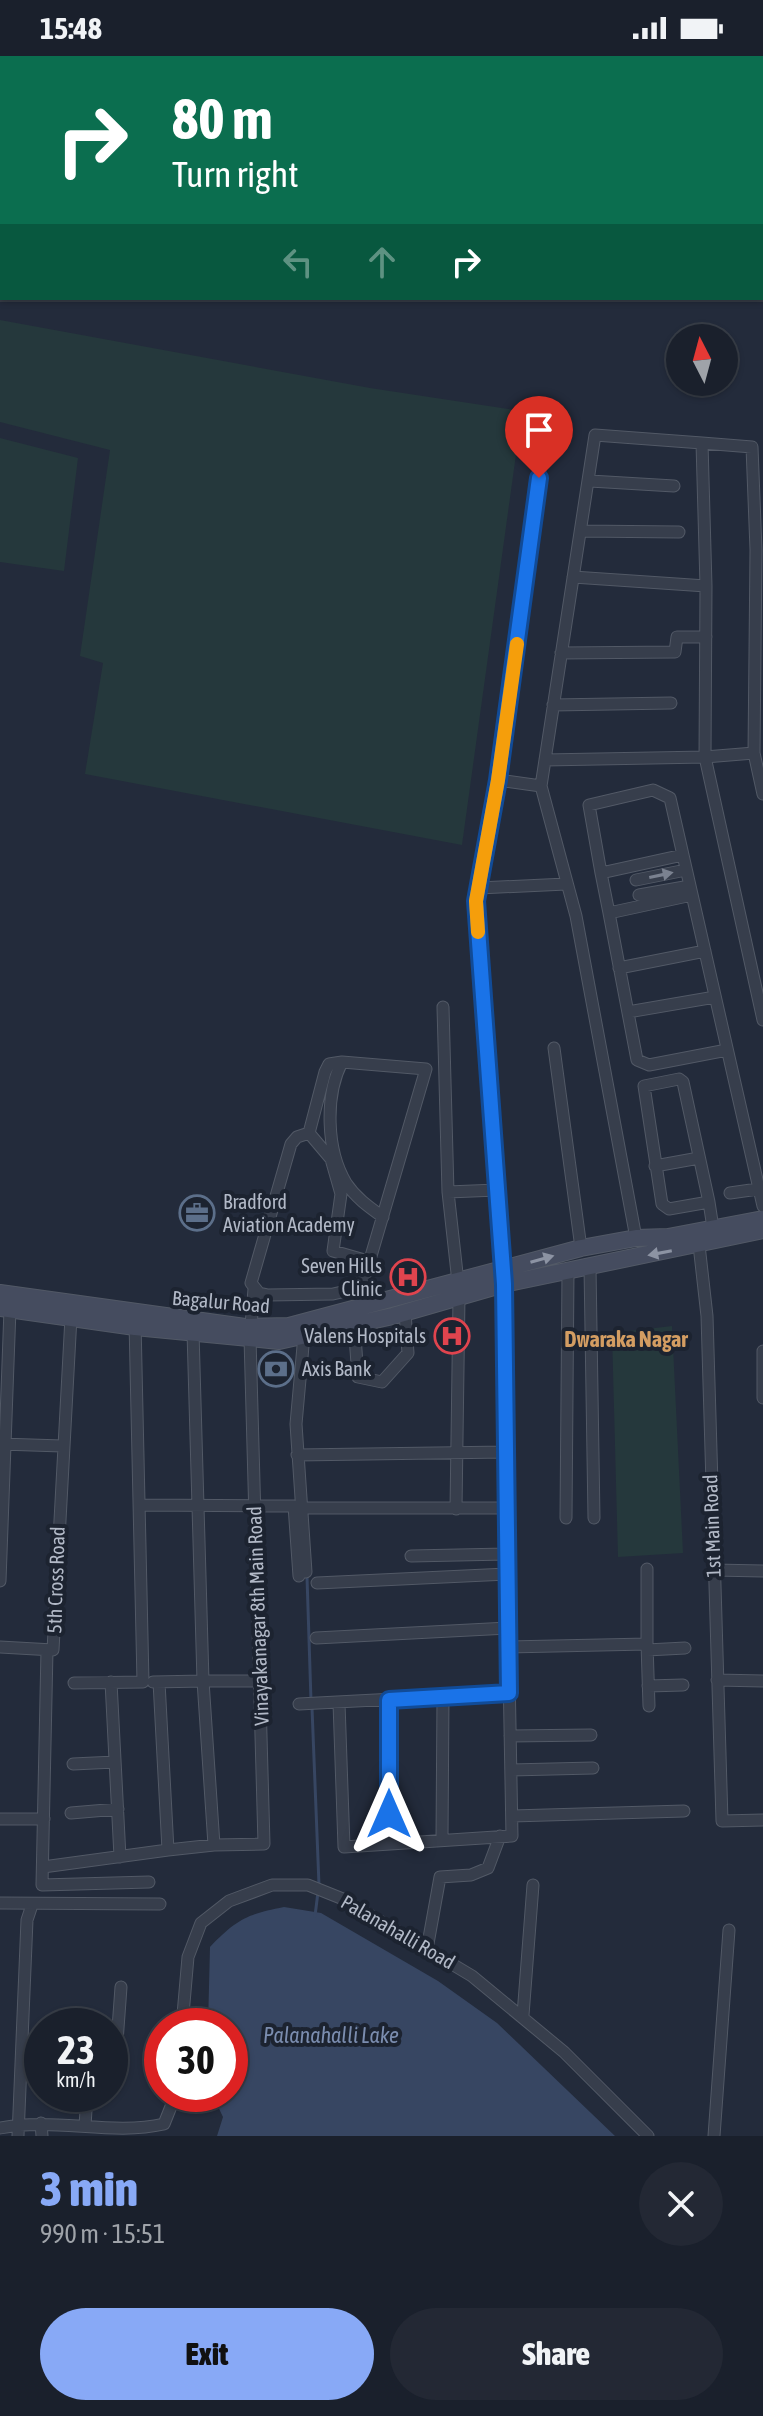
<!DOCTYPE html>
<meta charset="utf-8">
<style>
body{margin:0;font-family:"Asap Condensed",sans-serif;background:#232834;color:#f1f3f6;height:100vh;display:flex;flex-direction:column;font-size:30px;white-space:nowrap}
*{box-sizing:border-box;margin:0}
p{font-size:26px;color:#9fa3a9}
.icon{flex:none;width:44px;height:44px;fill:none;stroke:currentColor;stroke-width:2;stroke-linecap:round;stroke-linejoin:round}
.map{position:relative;height:2080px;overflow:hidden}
.drawer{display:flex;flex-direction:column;background:#1a202c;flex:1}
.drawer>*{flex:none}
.top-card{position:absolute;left:0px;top:0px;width:764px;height:244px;box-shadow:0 2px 6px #0004,0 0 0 2px #383e48;background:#0b6e4f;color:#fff;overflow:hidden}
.needle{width:52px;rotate:354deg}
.tools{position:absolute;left:666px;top:268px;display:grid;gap:16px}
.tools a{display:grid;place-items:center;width:72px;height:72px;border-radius:50%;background:#1a202c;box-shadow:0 2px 6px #0004,0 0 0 2px #383e48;font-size:40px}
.speed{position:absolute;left:24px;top:1952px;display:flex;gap:16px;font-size:40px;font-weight:700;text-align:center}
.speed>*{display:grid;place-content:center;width:104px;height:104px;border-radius:50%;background:#1a202c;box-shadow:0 2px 6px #0004,0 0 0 2px #383e48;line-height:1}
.speed small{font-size:20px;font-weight:400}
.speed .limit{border:12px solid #d22;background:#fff;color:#111}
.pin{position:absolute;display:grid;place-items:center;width:68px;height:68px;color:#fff;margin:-82px -34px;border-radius:50% 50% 50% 0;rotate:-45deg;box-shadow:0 0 8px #0007}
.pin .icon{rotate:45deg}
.me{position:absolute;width:88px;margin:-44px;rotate:0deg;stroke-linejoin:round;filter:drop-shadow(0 0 6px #0008)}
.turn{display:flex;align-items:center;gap:28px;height:168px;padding:0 40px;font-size:36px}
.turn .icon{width:104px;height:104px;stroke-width:2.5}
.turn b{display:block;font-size:56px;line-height:68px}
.lanes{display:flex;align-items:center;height:76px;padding:0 40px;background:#0003;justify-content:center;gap:40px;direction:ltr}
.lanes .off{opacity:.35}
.round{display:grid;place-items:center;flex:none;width:84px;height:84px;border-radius:42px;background:#232834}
.overview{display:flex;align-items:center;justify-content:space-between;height:136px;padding:0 40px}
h1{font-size:48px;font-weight:800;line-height:60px;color:#88a9f6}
.button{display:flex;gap:16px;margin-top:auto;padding:16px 40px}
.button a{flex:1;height:92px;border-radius:48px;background:#88a9f6;color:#111;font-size:32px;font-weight:800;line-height:92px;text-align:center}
.button a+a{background:#232834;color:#f1f3f6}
.status{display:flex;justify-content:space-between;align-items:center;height:56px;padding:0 40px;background:#1a202c;direction:ltr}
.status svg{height:22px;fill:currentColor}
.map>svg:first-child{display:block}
.green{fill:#25383c}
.water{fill:#374662}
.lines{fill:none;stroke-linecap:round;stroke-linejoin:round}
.stream{stroke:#374662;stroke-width:3}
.minor-casing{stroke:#525966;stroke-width:13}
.secondary-casing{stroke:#525966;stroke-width:18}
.minor{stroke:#373e4c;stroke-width:11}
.secondary{stroke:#454c5f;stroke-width:16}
.oneway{fill:#7b8290}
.oneway2{fill:#8c93a3}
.route-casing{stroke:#114b97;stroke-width:20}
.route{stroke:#1a73e8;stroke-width:14}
.slow{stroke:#f59e0b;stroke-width:14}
.labels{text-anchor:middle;stroke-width:8;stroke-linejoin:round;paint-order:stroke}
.poi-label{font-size:20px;fill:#b2b9c7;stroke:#1c2330;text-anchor:start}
.street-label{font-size:20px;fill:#b2b9c7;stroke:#1c2330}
.neighbourhood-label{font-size:22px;font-weight:bold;fill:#d39d62;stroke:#1c2330}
.water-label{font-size:22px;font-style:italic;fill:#7b8daf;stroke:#1c2330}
</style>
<div class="status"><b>15:48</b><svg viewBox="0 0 49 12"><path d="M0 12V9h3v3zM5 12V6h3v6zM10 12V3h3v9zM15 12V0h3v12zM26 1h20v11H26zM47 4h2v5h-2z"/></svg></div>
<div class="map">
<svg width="763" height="2080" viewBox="0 0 763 2080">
<rect width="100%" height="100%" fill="#232b3b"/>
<path class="green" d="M0,264L370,332L522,355L462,789L85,718L103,607L80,600L110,394L0,366Z
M0,382L78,402L64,515L0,506Z
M672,1270L683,1497L618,1501L612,1277Z"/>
<path class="water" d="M284,1851L321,1857L438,1925L497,1967L615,2080H217L223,2061L212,2038H230V1970H208L210,1891C236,1864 247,1858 284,1851Z"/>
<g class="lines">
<path class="stream" d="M307,1521L311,1645
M312,1652L319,1829
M315,1860L318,1836"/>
<defs>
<path id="minor" d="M590,425L674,430
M581,475L679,476
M573,521L706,530
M561,597L675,596L677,581H706
M553,649L671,647
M754,697L763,738
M545,704L705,701L706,530L702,387L752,391L756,494L754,697L705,701L763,964
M498,724L541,730L576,860L636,1182
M541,730L595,379L702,387
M683,799L601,817L589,749L653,734L670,742L763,1150
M601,817L609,857
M636,824L686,814
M479,832L566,828
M639,839L690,830
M692,839L609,857L637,1004L649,1009L727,994
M619,912L705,895
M443,951L448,1136L458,1226
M628,956L715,941
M554,992L581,1192
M309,1077L325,1016L329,1008L342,1006
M655,1110L699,1102
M448,1136L497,1134
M730,1137L758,1133
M709,1146L683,1026L679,1023L644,1030L662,1148L669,1153L709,1146L713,1172
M698,1180L707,1260L722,1765L763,1764
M368,1205L333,1195L341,1138L331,1103L309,1077L297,1081L291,1088L251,1227L259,1237L268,1239L333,1238L355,1233L366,1217L426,1013L342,1006C325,1039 326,1094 346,1127C356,1142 369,1151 383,1161
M590,1211L594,1462
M354,1267L358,1321L382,1326L408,1297L405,1257
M304,1279L296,1368L306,1516
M763,1295V1342
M1,1388L62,1390
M505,1396L504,1228L476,845L498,724L547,361
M297,1399L505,1396L512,1780L344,1791L339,1647
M140,1449L294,1450L299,1520
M301,1452H505
M456,1453L459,1241
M566,1462L568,1215
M411,1500L506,1498
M714,1514L763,1515
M0,1525L10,1253
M317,1527L507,1518
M316,1582L508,1572
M647,1588L649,1650
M0,1591L53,1594L71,1261
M508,1591L647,1588V1513
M47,1594L42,1829L149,1826
M647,1594L685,1592
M717,1624L763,1625
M111,1626L120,1801
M153,1626L203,1625L193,1276
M159,1626L168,1794L214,1789L203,1625H260
M74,1627L143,1626L135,1266
M648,1630L683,1629
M389,1644L390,1787
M299,1648L509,1637
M510,1680L591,1679
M73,1708L115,1706
M511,1714L593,1712
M71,1757L118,1753
M512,1760L684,1755
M0,1763H44
M442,1782L443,1641
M214,1789L264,1788L250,1282L254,1233
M43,1811L168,1794
M0,1847L160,1848
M427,1893L440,1821L471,1819L488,1812L500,1780
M523,1959L533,1829
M182,1970L188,1901L201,1867L229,1845L272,1829H308L343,1843L472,1920L564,1996L648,2080
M23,1986H42
M110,1986H117L121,1931
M41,2067L42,2080
M85,2070L87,2038
M0,2072C55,2061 111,2080 164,2068L176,2038
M18,2080L27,1864L32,1849
M714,2080L729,1874"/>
<path id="secondary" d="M0,1237L245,1271L289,1270L581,1192L636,1182L668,1181L763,1163
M0,1252L135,1271L279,1285L393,1260L504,1228L763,1174"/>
</defs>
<use href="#minor" class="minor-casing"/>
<use href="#secondary" class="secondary-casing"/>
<use href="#minor" class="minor"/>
<use href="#secondary" class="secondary"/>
</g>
<defs><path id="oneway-solid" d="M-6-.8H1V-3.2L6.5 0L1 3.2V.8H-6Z" transform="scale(2)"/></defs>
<use class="oneway" href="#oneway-solid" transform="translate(661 819) rotate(-12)"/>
<g class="oneway2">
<use href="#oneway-solid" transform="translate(660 1197) rotate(169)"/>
<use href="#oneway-solid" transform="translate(542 1203) rotate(-16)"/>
</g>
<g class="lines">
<defs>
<path id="route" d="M389,1758V1644L509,1637L504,1228L476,845L498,724L539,422"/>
</defs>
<use href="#route" class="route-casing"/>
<use href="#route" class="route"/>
<path class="slow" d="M478,876L476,845L498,724L517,588"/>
</g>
<defs>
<symbol id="office-ring" viewBox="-11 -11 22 22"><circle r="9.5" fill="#1c2330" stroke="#5c6f8a" stroke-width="1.5"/><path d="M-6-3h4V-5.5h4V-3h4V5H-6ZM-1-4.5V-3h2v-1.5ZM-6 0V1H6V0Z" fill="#5c6f8a"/></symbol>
<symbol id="hospital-ring" viewBox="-11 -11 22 22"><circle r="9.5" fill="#1c2330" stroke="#e0444e" stroke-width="1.5"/><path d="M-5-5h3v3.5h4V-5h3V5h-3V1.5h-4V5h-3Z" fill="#e0444e"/></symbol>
<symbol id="bank-ring" viewBox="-11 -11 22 22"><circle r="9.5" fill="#1c2330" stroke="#5c6f8a" stroke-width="1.5"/><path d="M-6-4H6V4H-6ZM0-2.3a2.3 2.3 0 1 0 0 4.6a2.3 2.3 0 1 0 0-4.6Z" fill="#5c6f8a"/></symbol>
</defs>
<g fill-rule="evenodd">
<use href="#office-ring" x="177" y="1137" width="40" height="40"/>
<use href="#hospital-ring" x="388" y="1201" width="40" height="40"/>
<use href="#hospital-ring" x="432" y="1260" width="40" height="40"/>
<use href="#bank-ring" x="256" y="1293" width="40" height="40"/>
</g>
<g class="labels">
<g class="poi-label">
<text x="223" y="1153">Bradford<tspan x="223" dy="23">Aviation Academy</tspan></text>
<text x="382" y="1217" text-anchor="end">Seven Hills<tspan x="382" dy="23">Clinic</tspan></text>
<text x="426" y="1287" text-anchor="end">Valens Hospitals</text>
<text x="302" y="1320">Axis Bank</text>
</g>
<g class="street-label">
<text transform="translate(221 1246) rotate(5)" y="7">Bagalur Road</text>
<text transform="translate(712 1470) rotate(-92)" y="7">1st Main Road</text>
<text transform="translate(56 1524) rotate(-88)" y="7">5th Cross Road</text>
<text transform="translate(258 1560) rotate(-92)" y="7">Vinayakanagar 8th Main Road</text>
<text transform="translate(398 1876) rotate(30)" y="7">Palanahalli Road</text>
</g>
<g class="neighbourhood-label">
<text x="626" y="1291">Dwaraka Nagar</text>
</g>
<g class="water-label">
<text x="331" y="1987">Palanahalli Lake</text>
</g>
</g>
</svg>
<div class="tools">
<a><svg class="needle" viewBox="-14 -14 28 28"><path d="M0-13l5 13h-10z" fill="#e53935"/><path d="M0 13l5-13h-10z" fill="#9fa3a9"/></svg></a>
</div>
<div class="speed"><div>23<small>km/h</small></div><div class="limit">30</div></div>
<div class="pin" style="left:539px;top:422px;background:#d93025"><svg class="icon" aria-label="arrive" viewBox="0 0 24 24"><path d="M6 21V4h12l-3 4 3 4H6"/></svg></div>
<svg class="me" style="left:389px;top:1758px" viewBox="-20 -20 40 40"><path d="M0-17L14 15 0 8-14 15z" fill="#1a73e8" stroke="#fff" stroke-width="4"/></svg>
<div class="top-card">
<div class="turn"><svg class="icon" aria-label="right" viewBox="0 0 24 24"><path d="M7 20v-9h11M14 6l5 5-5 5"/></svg><div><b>80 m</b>Turn right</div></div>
<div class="lanes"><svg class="icon off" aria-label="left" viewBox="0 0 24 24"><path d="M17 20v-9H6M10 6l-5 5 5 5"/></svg><svg class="icon off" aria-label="ahead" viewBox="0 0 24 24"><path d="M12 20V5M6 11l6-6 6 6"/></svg><svg class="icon" aria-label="right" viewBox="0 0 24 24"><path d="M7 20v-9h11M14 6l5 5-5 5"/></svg></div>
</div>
</div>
<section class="drawer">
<div class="overview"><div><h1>3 min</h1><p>990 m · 15:51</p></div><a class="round"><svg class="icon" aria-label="close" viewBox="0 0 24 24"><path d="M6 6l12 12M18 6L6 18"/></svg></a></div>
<div class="button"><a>Exit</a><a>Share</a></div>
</section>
